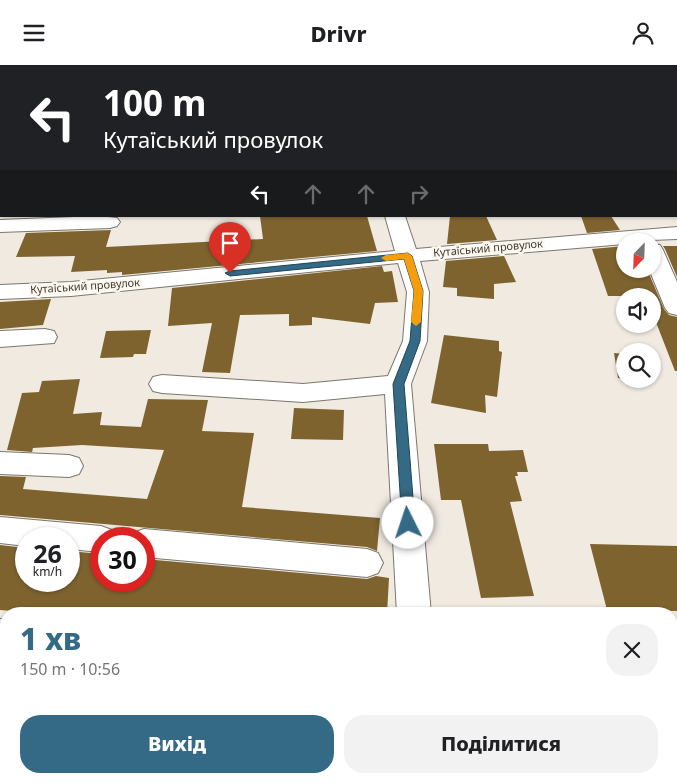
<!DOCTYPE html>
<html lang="uk">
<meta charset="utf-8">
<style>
body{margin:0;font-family:"Noto Sans",sans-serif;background:#f2f2f2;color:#202124;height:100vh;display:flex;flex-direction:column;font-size:19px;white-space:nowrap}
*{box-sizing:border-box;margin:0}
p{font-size:16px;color:#757577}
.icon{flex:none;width:28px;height:28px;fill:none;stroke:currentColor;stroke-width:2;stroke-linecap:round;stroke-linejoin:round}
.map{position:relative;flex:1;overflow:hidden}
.side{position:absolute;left:0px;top:542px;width:678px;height:176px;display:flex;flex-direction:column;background:#fff;border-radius:20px 20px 0 0;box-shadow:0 1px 4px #0004}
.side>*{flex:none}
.guide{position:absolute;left:0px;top:0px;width:678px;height:152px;box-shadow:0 1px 4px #0004;background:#202124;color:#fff;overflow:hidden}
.needle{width:32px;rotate:203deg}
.tools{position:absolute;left:616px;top:168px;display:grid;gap:10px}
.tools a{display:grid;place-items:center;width:45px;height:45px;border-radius:50%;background:#fff;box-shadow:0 1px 4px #0004;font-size:25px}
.speed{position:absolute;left:15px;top:462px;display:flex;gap:10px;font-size:25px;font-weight:700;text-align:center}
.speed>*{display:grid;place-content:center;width:65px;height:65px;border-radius:50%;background:#fff;box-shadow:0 1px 4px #0004;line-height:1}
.speed small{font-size:12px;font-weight:400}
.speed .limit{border:8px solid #d22;background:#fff;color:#111}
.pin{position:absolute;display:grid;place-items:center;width:42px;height:42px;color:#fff;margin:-51px -21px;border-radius:50% 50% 50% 0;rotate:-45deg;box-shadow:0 0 5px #0007}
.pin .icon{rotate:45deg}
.me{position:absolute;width:55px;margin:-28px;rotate:356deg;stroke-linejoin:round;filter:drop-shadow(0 0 4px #0008)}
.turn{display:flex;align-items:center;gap:18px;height:105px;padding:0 20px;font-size:22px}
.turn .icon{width:65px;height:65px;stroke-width:2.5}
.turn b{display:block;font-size:35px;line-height:42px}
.lanes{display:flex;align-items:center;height:48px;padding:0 20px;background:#0003;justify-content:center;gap:25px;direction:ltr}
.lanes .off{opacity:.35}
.round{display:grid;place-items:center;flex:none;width:52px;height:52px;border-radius:20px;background:#f2f2f2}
.head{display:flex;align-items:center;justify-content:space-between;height:85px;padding:0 20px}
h1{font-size:30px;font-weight:800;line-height:38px;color:#346a85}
.cta{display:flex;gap:10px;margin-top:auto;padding:10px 20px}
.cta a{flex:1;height:58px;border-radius:20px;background:#346a85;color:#fff;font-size:20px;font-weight:800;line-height:58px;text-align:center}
.cta a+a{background:#f2f2f2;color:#202124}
header{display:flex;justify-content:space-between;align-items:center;height:65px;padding:0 20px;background:#fff;font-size:22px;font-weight:800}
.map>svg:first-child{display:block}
.built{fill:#e6ddce}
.building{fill:#7e632f}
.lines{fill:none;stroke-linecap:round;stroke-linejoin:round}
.minor-casing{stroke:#7b776f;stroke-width:2}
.minor{fill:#fff;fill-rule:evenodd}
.route{fill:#346a85;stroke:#224556}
.slow{fill:#f59e0b}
.labels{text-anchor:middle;stroke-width:5;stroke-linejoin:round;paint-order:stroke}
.far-street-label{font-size:11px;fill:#3d3b37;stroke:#fdf8ee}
</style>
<header><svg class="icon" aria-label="menu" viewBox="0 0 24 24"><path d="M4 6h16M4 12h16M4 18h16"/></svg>Drivr<svg class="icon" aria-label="person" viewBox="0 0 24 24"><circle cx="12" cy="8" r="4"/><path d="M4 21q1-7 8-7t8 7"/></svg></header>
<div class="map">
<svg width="677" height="718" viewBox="0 0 677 718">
<rect width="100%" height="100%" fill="#f0eae1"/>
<path class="built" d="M401,712V718H58L54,713Z"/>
<path class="building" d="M260,151H367L377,186L122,210V207L107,208V205L71,207L75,191L16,192L26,168L111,165L106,182L263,174Z
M450,151H486L497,175L447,179Z
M581,151H611L620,165L587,168Z
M625,181V204H647L664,244L669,250L677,252V306H675L652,247V231H608L592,184Z
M663,181H677V212L665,184Z
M504,191L516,217L494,219V234L457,231V223L443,222L446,196Z
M382,201L384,207L392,206L398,237L375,238L370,259L312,252V260L289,261V249L240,250L230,308L202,307L212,258L168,261L172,223Z
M51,234L43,260L0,264V237Z
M151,265L146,289H134L133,292L100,293L106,266Z
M444,270L499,276V286L502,287L497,332L485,330L486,348L431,338Z
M614,288L625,289V314H651L652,317L618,313Z
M80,314L73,349L102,347L100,360L141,362L148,334L208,335L202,366L254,368L242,442L380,453L377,486L367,482L0,450V411L26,412L23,424L147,434L164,385L82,380L33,383L32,387L7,385L22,328L39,327L42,316Z
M294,343L344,345L343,375L291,374Z
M434,379H488L489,386L523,385L528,407H517L518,411H515L522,436L510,437L534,531L481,533L461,435H441Z
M590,479L677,481V546L607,545Z
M0,480L26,483V516H69V486L101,489V516H144V494L367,514L376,511L389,513L387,549H48L0,545Z"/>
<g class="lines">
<defs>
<path id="minor" d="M11,0H27V1H12Z
M83,0H104L105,1H83Z
M340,0H356V1H341Z
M506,0H522L523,1H507Z
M99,151L117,153L120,157L117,161L110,163L0,167V155Z
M385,151H405L416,184L677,162V174L625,176V179L420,196L429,227L427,276L411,319L431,549H397L385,329L303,337L162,328L153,326L149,319L153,312L162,310L303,319L388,311L403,276L407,227L398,198L71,231L0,234V220L71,217L395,186Z
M652,179L660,180L663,185L677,217V250L669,248L665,243L649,204H652Z
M45,264L54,266L57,272L54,278L0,282V266Z
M0,387L69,390L79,393L83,401L79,409L69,412L0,409Z
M0,452L101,461L112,465L117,474H101V487L69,484V474H26V481L0,478Z
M144,464L367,484L378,488L383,498L378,508L367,512L144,492V474H130L133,468Z
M0,554L6,555V587L0,586Z
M0,604L6,606V649L0,647Z
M51,712H91V718H51Z
M184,712H320L322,718H187Z
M403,712H443V718H403Z"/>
</defs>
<use href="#minor" class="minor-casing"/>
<use href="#minor" class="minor"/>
</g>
<path class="route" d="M408,188L412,191L423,226L420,276L404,319L415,458L408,464L402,458L393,319L410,276L414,226L404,194L230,211L225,208L230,206Z"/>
<path class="slow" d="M408,188L412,191L423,226L421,257L416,261L411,257L414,226L404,194L386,196L381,193L386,190Z"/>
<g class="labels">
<g class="far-street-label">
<text transform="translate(488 183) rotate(-5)" y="4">Кутаїський провулок</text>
<text transform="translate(85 221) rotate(-4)" y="4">Кутаїський провулок</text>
</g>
</g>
</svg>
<div class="tools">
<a><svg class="needle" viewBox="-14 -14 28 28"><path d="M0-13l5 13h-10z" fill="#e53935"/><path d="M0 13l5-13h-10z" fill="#757577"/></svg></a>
<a><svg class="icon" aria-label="sound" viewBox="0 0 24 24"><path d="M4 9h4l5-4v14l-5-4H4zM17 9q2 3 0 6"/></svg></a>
<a><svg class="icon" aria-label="search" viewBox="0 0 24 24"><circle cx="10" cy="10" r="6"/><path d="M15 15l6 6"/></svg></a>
</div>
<div class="speed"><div>26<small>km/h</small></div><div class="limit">30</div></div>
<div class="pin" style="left:230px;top:208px;background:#d93025"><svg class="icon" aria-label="arrive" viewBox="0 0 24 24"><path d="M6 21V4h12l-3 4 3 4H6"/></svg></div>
<svg class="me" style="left:408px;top:458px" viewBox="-20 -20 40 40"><circle r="19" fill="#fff"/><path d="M0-13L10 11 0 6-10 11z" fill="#346a85"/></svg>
<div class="guide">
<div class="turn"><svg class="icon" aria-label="left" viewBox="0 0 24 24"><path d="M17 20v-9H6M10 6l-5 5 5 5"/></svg><div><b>100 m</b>Кутаїський провулок</div></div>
<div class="lanes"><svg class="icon" aria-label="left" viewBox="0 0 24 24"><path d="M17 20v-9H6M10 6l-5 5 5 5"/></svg><svg class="icon off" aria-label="ahead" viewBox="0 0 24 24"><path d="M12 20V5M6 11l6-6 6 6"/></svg><svg class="icon off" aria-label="ahead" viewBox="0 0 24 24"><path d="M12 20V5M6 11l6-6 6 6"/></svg><svg class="icon off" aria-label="right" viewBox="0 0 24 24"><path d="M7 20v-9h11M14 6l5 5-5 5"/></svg></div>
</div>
<section class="side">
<div class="head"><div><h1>1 хв</h1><p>150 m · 10:56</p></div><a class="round"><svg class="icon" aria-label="close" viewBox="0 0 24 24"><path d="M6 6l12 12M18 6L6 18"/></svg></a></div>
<div class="cta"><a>Вихід</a><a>Поділитися</a></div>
</section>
</div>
